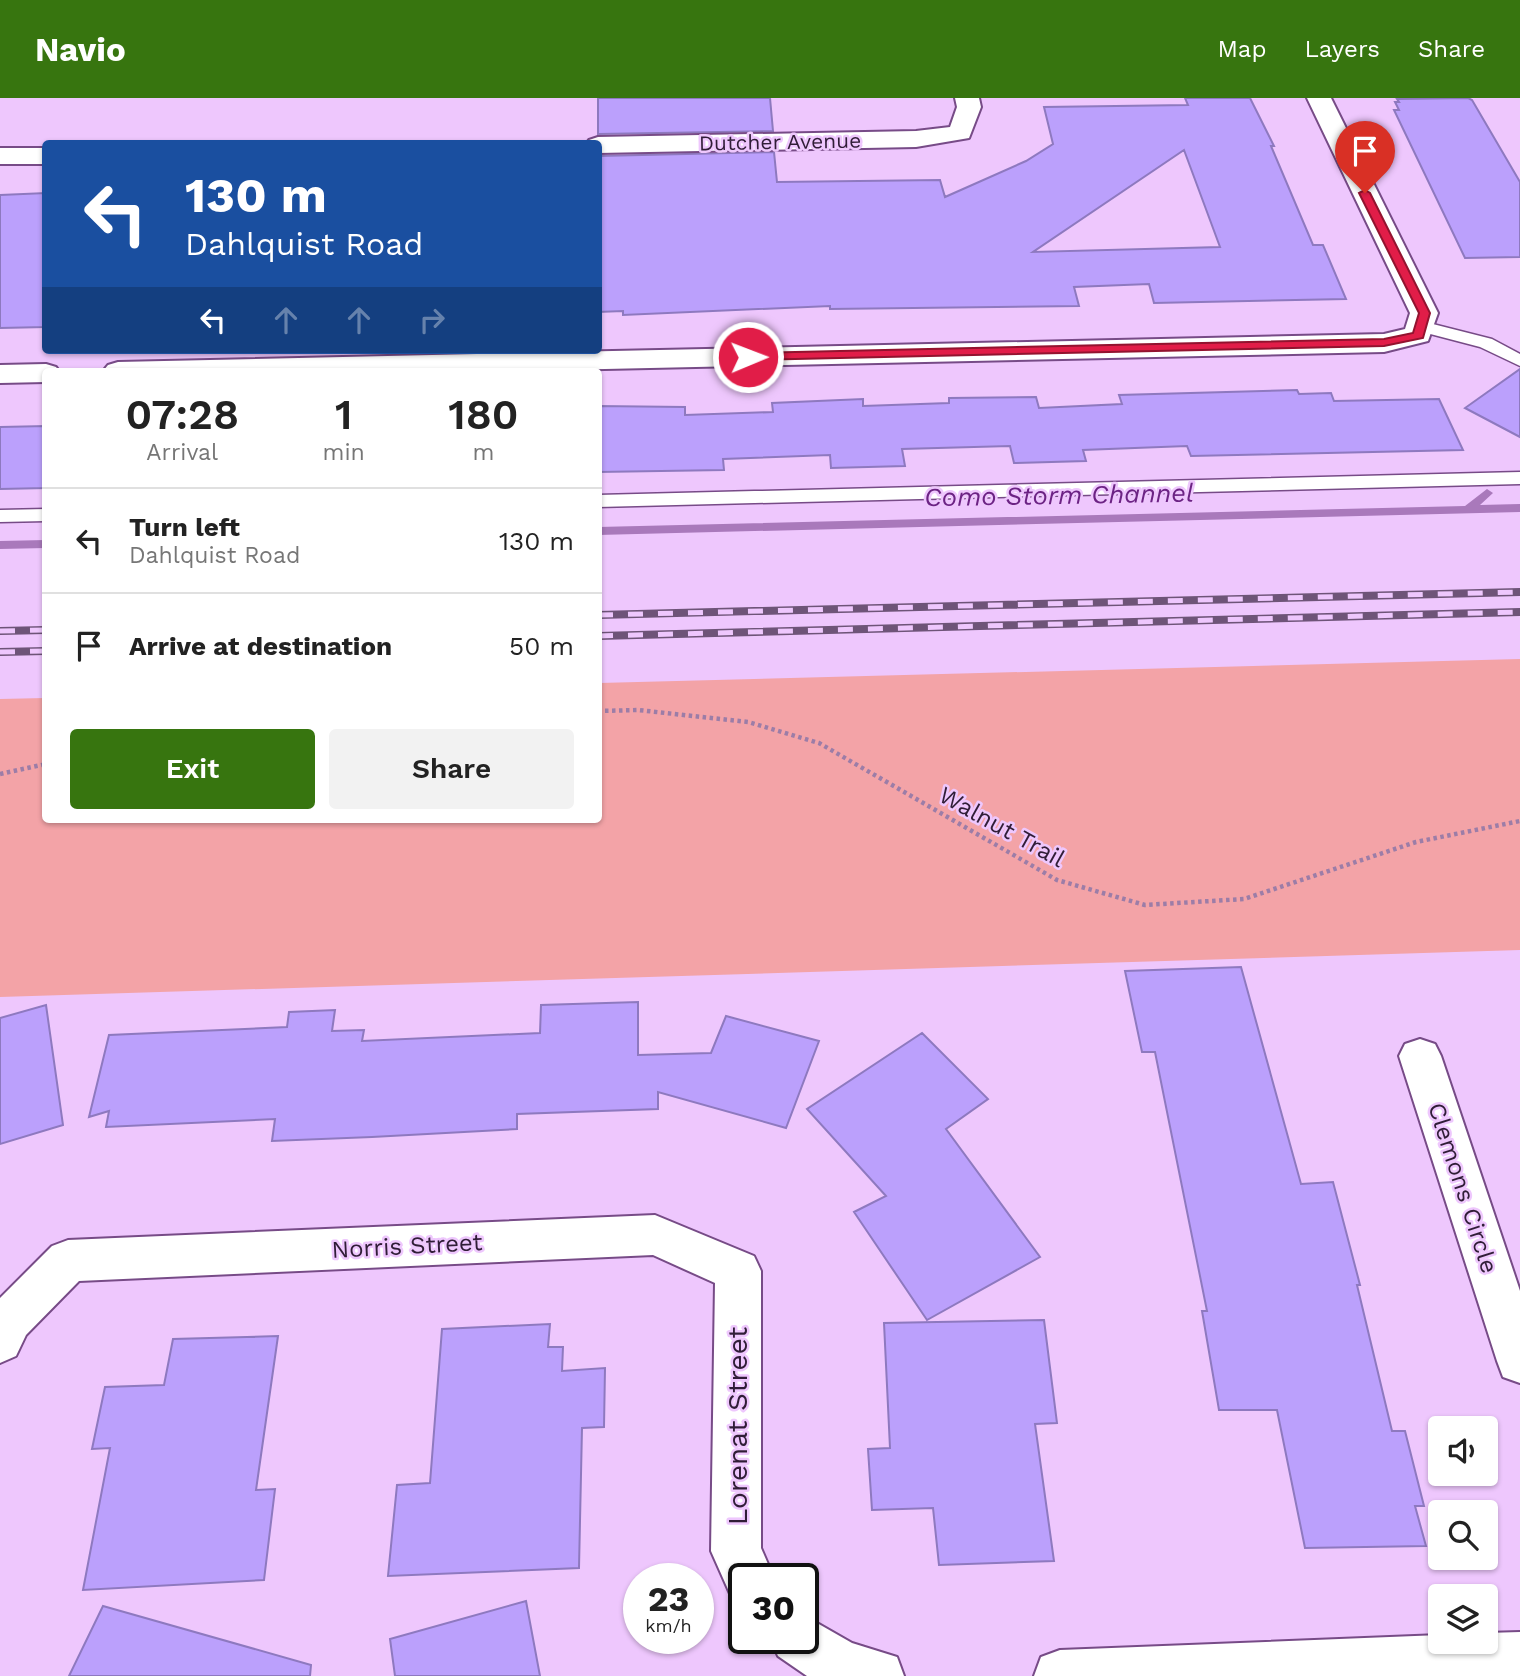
<!DOCTYPE html>
<style>
body{margin:0;font-family:"Work Sans",sans-serif;background:#f2f2f2;color:#222;height:100vh;display:flex;flex-direction:column;font-size:26px;white-space:nowrap}
*{box-sizing:border-box;margin:0}
p{font-size:23px;color:#767676}
.icon{flex:none;width:38px;height:38px;fill:none;stroke:currentColor;stroke-width:2;stroke-linecap:round;stroke-linejoin:round}
.map{position:relative;flex:1;overflow:hidden}
.drawer{position:absolute;left:42px;top:270px;width:560px;height:455px;display:flex;flex-direction:column;background:#fff;border-radius:7px;box-shadow:0 2px 5px #0004}
.drawer>*{flex:none}
.top-card{position:absolute;left:42px;top:42px;width:560px;height:214px;border-radius:7px;box-shadow:0 2px 5px #0004;background:#1a4fa0;color:#fff;overflow:hidden}
.fabs{position:absolute;left:1428px;top:1318px;display:grid;gap:14px}
.fabs a{display:grid;place-items:center;width:70px;height:70px;border-radius:7px;background:#fff;box-shadow:0 2px 5px #0004;font-size:35px}
.speed{position:absolute;left:623px;top:1465px;display:flex;gap:14px;font-size:35px;font-weight:700;text-align:center}
.speed>*{display:grid;place-content:center;width:91px;height:91px;border-radius:50%;background:#fff;box-shadow:0 2px 5px #0004;line-height:1}
.speed small{font-size:18px;font-weight:400}
.speed .limit{border:4px solid #111;border-radius:10px;background:#fff;color:#111}
.pin{position:absolute;display:grid;place-items:center;width:60px;height:60px;color:#fff;margin:-72px -30px;border-radius:50% 50% 50% 0;rotate:-45deg;box-shadow:0 0 7px #0007}
.pin .icon{rotate:45deg}
.me{position:absolute;width:77px;margin:-38px;rotate:89deg;stroke-linejoin:round;filter:drop-shadow(0 0 5px #0008)}
.turn{display:flex;align-items:center;gap:24px;height:147px;padding:0 28px;font-size:32px}
.turn .icon{width:91px;height:91px;stroke-width:2.5}
.turn b{display:block;font-size:49px;line-height:60px}
.lanes{display:flex;align-items:center;height:66px;padding:0 28px;background:#0003;justify-content:center;gap:35px;direction:ltr}
.lanes .off{opacity:.35}
.eta{display:flex;justify-content:space-evenly;align-items:center;height:119px;text-align:center}
.eta b{font-size:42px;font-weight:600;line-height:49px}
.action{display:flex;gap:14px;margin-top:auto;padding:14px 28px}
.action a{flex:1;height:80px;border-radius:7px;background:#37750f;color:#fff;font-size:28px;font-weight:600;line-height:80px;text-align:center}
.action a+a{background:#f2f2f2;color:#222}
ul{padding:0;list-style:none}
li{display:flex;align-items:center;gap:21px;height:105px;padding:0 28px;border-top:2px solid #e0e0e0}
li div{flex:1}
li b{display:block;font-size:26px}
li em{font-style:normal}
header{display:flex;align-items:center;gap:42px;box-sizing:border-box;height:98px;padding:0 35px;background:#37750f;color:#fff}
header strong{font-size:33px}
nav{display:flex;gap:38px;margin-inline-start:auto;font-size:24px}
.map>svg:first-child{display:block}
.green{fill:#f3a3a7}
.lines{fill:none;stroke-linecap:round;stroke-linejoin:round}
.stream{fill:#a979bb;fill-rule:evenodd}
.building{fill:#bba0fc;stroke:#8e79bf;stroke-width:2;fill-rule:evenodd}
.lane-casing{stroke:#774b87;stroke-width:3}
.street-casing{stroke:#774b87;stroke-width:4}
.secondary-casing{stroke:#774b87;stroke-width:4}
.path{stroke:#9c7da7;stroke-width:4.5;stroke-dasharray:3.5 3.5;stroke-linecap:butt}
.lane{fill:#fff;fill-rule:evenodd}
.street{fill:#fff;fill-rule:evenodd}
.secondary{fill:#fff;fill-rule:evenodd}
.rail-casing{stroke:#6e5478;stroke-width:8}
.rail{stroke:#eec7fd;stroke-width:5;stroke-dasharray:15;stroke-linecap:butt}
.route{fill:#e11d48;stroke:#92132f;stroke-width:2}
.labels{text-anchor:middle;stroke-width:5;stroke-linejoin:round;paint-order:stroke}
.far-street-label{font-size:21px;fill:#301d37;stroke:#eec7fd}
.street-label{font-size:24px;fill:#301d37;stroke:#eec7fd}
.water-label{font-size:26px;font-style:italic;fill:#6c2384;stroke:#eec7fd}
.near-street-label{font-size:28px;fill:#301d37;stroke:#eec7fd}
</style>
<header>
<strong>Navio</strong>
<nav><a>Map</a><a>Layers</a><a>Share</a></nav>
</header>
<div class="map">
<svg width="1520" height="1578" viewBox="0 0 1520 1578">
<rect width="100%" height="100%" fill="#eec7fd"/>
<path class="green" d="M1520,561V852L0,899V601L45,600L46,721H598L599,585Z"/>
<g class="lines">
<path class="stream" d="M1487,391L1493,395L1480,407L1520,406V414L598,437V429L1465,408Z
M46,442V450L0,451V443Z"/>
</g>
<path class="building" d="M598,0H770L773,33L598,36Z
M1185,0H1250L1274,48H1271L1313,147H1323L1346,201L1154,205L1149,186L1074,189L1079,208L830,211V208L623,217V213L598,214V58L774,54L777,84L940,82L945,99L1026,63L1053,46L1044,9L1188,7ZM1184,52L1220,149L1033,154Z
M1468,0L1472,2L1520,84V159L1465,160L1394,12H1399L1395,4H1399L1397,1Z
M46,95V229L0,230V97Z
M1520,271V339L1465,310Z
M1297,292L1299,296L1331,295L1334,303L1439,301L1463,352L1191,358L1187,348L1083,352L1086,363L1014,365L1010,348L902,351L905,368L831,370L830,357L723,361L724,372L598,374V308L685,309V317L773,314L772,305L863,301V308L949,305V300L1036,299L1039,310L1122,306L1119,297Z
M46,328V390L0,391V329Z
M1241,869L1301,1086L1333,1084L1360,1187H1357L1392,1333H1405L1424,1408H1415L1426,1448L1305,1450L1277,1312H1219L1202,1213H1207L1155,954H1142L1125,873Z
M638,904V957L711,955L726,918L819,943L786,1030L658,994V1011L517,1016V1031L372,1039L272,1043L275,1021L106,1029L109,1013L89,1019L109,937L287,929L289,914L335,912L332,933L364,932L362,943L540,935L541,907Z
M46,907L63,1027L0,1046V920Z
M922,935L988,1001L946,1031L1040,1159L927,1222L854,1114L886,1098L807,1011Z
M1044,1222L1057,1325L1035,1326L1054,1463L939,1467L933,1410L872,1412L868,1351L890,1350L884,1225Z
M550,1226L548,1249H563L562,1273L605,1270L604,1329L582,1330L579,1470L388,1478L397,1387L430,1385L442,1231Z
M278,1238L256,1392L275,1391L264,1482L83,1492L110,1350L92,1351L105,1289L164,1287L173,1241Z
M526,1503L540,1578H395L390,1541Z
M103,1508L311,1567L310,1578H69Z"/>
<g class="lines">
<defs>
<path id="lane" d="M1421,223L1492,241L1520,256V268L1480,249L1415,232L1413,228L1415,224Z
M1520,374V386L598,409V397Z
M46,411V423L0,424V412Z"/>
<path id="street" d="M955,0H979L981,9L969,40L916,49L598,55V46H586L589,42L598,39L916,33L950,29L957,9Z
M1307,0H1331L1438,215L1428,243L1384,254L514,273H103L108,267L118,264L1384,236L1405,231L1410,215Z
M0,50H46V66H0Z
M46,266L56,269L59,273H46V284L0,285V267Z
M1420,941L1435,946L1441,958L1520,1193V1285L1503,1279L1497,1263L1399,958L1405,946Z"/>
<path id="secondary" d="M655,1117L754,1158L761,1173V1450L774,1480H744V1503L731,1498L711,1453L715,1185L653,1157L79,1183L26,1237L16,1258L0,1265V1200L52,1148L68,1142Z
M803,1517L852,1545L897,1559L904,1578H807L778,1558L770,1540H803Z
M1520,1534V1578H1034L1041,1559L1060,1552L1440,1537V1544H1486V1535Z"/>
</defs>
<use href="#lane" class="lane-casing"/>
<use href="#street" class="street-casing"/>
<use href="#secondary" class="secondary-casing"/>
<path class="path" d="M598,613L638,612L748,624L819,645L1057,782L1145,807L1244,801L1416,744L1520,723
M0,676L46,666"/>
<use href="#lane" class="lane"/>
<use href="#street" class="street"/>
<use href="#secondary" class="secondary"/>
<defs>
<path id="rail" d="M598,517L1520,494
M0,533L46,532
M598,538L1520,514
M0,554L46,553"/>
</defs>
<use href="#rail" class="rail-casing"/>
<use href="#rail" class="rail"/>
</g>
<path class="route" d="M1365,92L1370,95L1430,215L1423,240L1384,248L748,262L742,259L748,255L1384,241L1413,235L1419,215L1359,95Z"/>
<g class="labels">
<g class="far-street-label">
<text transform="translate(780 44) rotate(-1)" y="7">Dutcher Avenue</text>
</g>
<g class="street-label">
<text transform="translate(1002 729) rotate(29)" y="8">Walnut Trail</text>
<text transform="translate(1463 1090) rotate(72)" y="8">Clemons Circle</text>
<text transform="translate(407 1148) rotate(-3)" y="8">Norris Street</text>
</g>
<g class="water-label">
<text transform="translate(1059 397) rotate(-1)" y="9">Como Storm Channel</text>
</g>
<g class="near-street-label">
<text transform="translate(737 1328) rotate(-90)" y="10">Lorenat Street</text>
</g>
</g>
</svg>
<div class="fabs">
<a><svg class="icon" aria-label="sound" viewBox="0 0 24 24"><path d="M4 9h4l5-4v14l-5-4H4zM17 9q2 3 0 6"/></svg></a>
<a><svg class="icon" aria-label="search" viewBox="0 0 24 24"><circle cx="10" cy="10" r="6"/><path d="M15 15l6 6"/></svg></a>
<a><svg class="icon" aria-label="layers" viewBox="0 0 24 24"><path d="M12 4l9 5-9 5-9-5zM3 14l9 5 9-5"/></svg></a>
</div>
<div class="speed"><div>23<small>km/h</small></div><div class="limit">30</div></div>
<div class="pin" style="left:1365px;top:95px;background:#d93025"><svg class="icon" aria-label="arrive" viewBox="0 0 24 24"><path d="M6 21V4h12l-3 4 3 4H6"/></svg></div>
<svg class="me" style="left:748px;top:259px" viewBox="-20 -20 40 40"><circle r="17" fill="#e11d48" stroke="#fff" stroke-width="3"/><path d="M0-11L8 9 0 5-8 9z" fill="#fff"/></svg>
<div class="top-card">
<div class="turn"><svg class="icon" aria-label="left" viewBox="0 0 24 24"><path d="M17 20v-9H6M10 6l-5 5 5 5"/></svg><div><b>130 m</b>Dahlquist Road</div></div>
<div class="lanes"><svg class="icon" aria-label="left" viewBox="0 0 24 24"><path d="M17 20v-9H6M10 6l-5 5 5 5"/></svg><svg class="icon off" aria-label="ahead" viewBox="0 0 24 24"><path d="M12 20V5M6 11l6-6 6 6"/></svg><svg class="icon off" aria-label="ahead" viewBox="0 0 24 24"><path d="M12 20V5M6 11l6-6 6 6"/></svg><svg class="icon off" aria-label="right" viewBox="0 0 24 24"><path d="M7 20v-9h11M14 6l5 5-5 5"/></svg></div>
</div>
<section class="drawer">
<div class="eta">
<div><b>07:28</b><p>Arrival</p></div>
<div><b>1</b><p>min</p></div>
<div><b>180</b><p>m</p></div>
</div>
<ul>
<li><svg class="icon" aria-label="left" viewBox="0 0 24 24"><path d="M17 20v-9H6M10 6l-5 5 5 5"/></svg><div><b>Turn left</b><p>Dahlquist Road</p></div><em>130 m</em></li>
<li><svg class="icon" aria-label="arrive" viewBox="0 0 24 24"><path d="M6 21V4h12l-3 4 3 4H6"/></svg><div><b>Arrive at destination</b></div><em>50 m</em></li>
</ul>
<div class="action"><a>Exit</a><a>Share</a></div>
</section>
</div>
